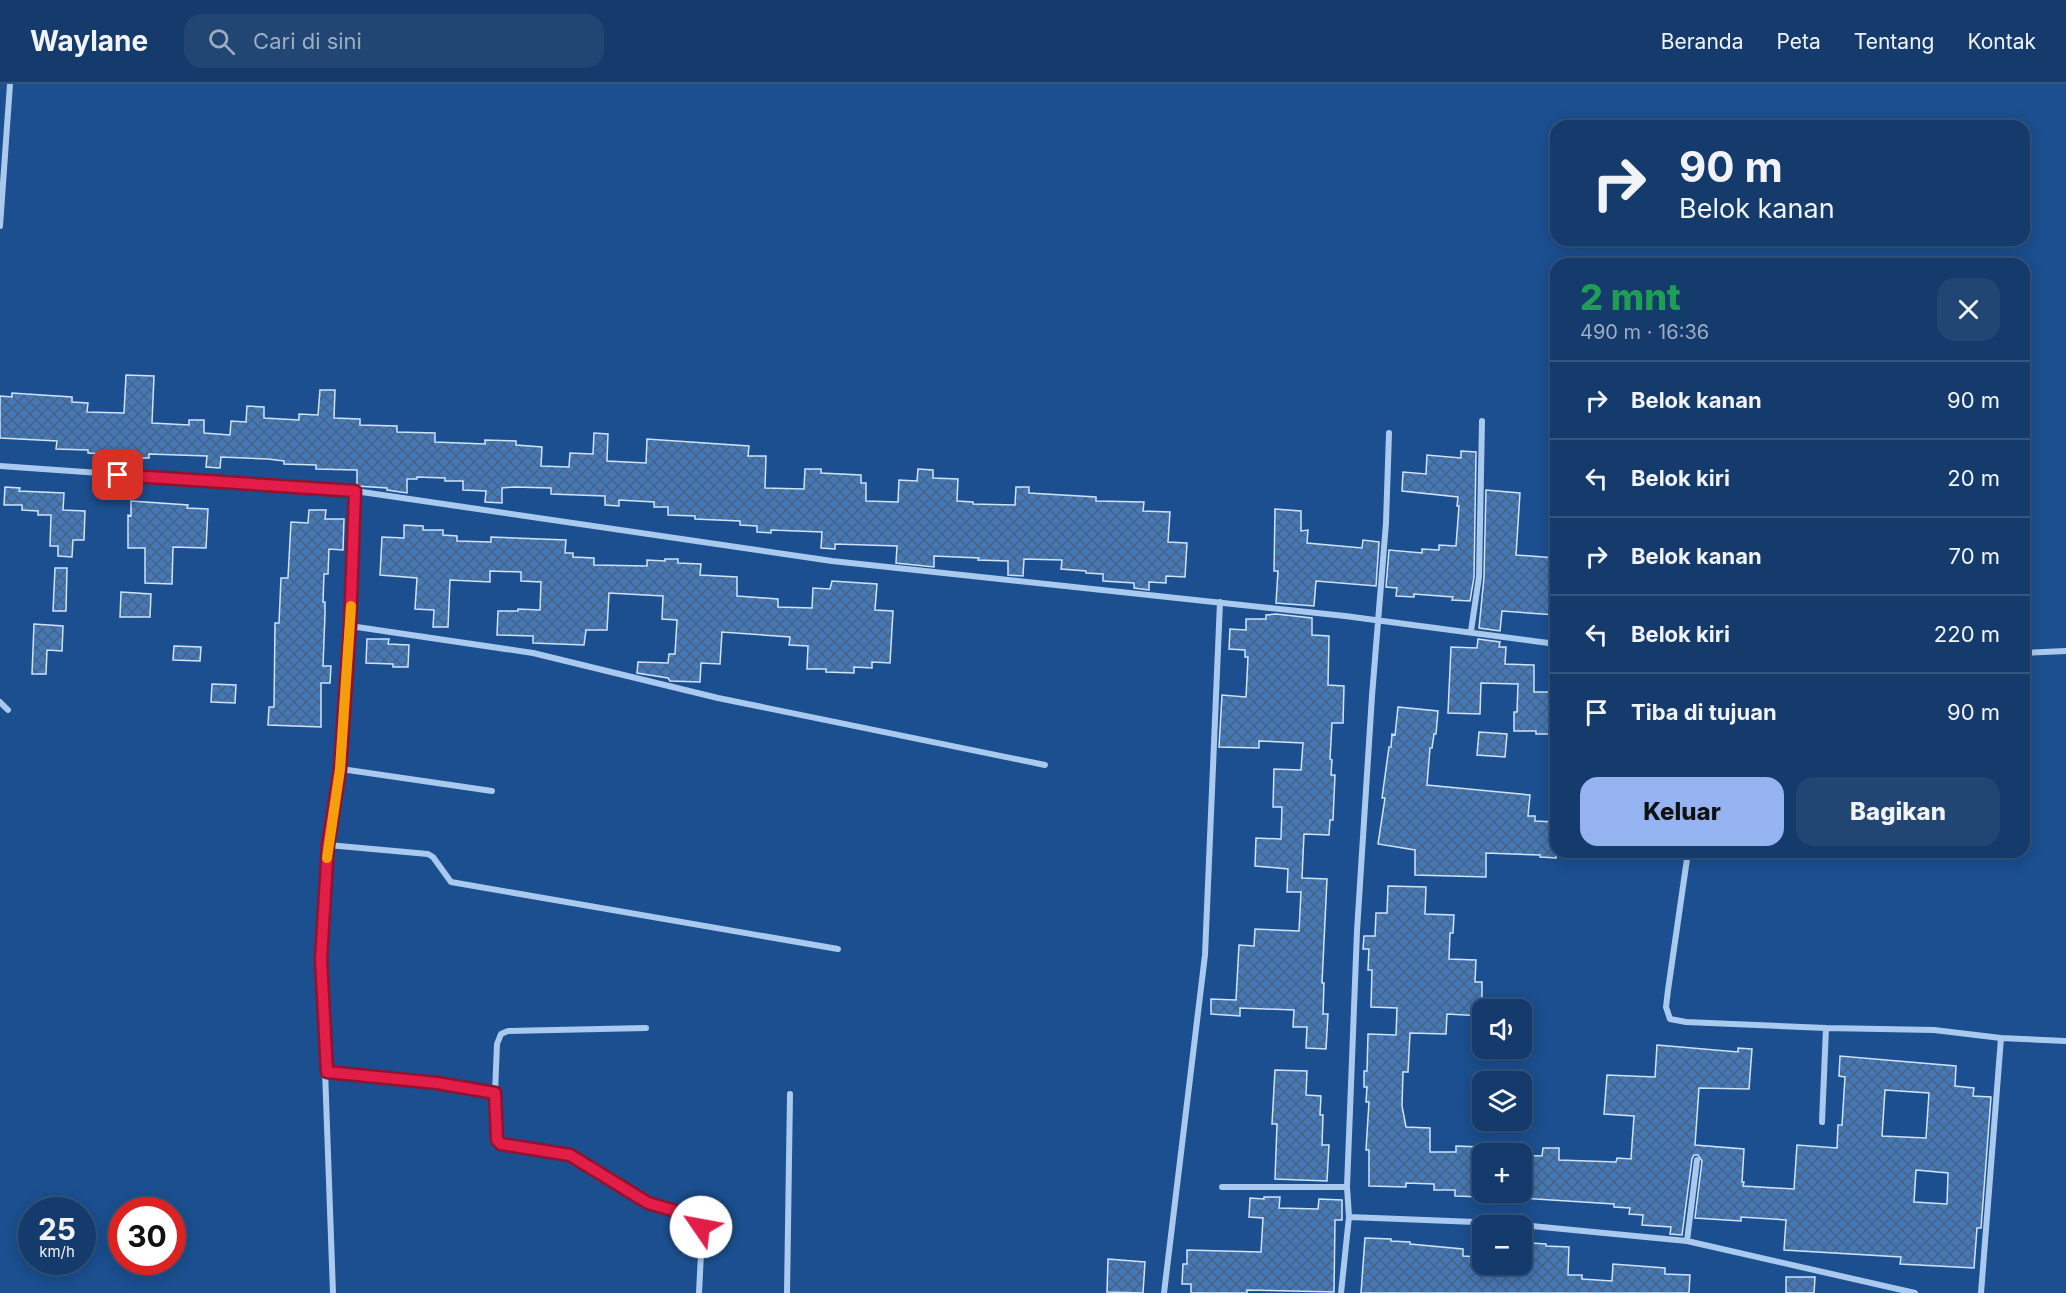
<!DOCTYPE html>
<html lang="id">
<meta charset="utf-8">
<style>
body{margin:0;font-family:Inter,sans-serif;background:#214673;color:#f1f3f6;height:100vh;display:flex;flex-direction:column;font-size:22px;white-space:nowrap}
*{box-sizing:border-box;margin:0}
p{font-size:20px;color:#9dadc1}
.icon{flex:none;width:33px;height:33px;fill:none;stroke:currentColor;stroke-width:2;stroke-linecap:round;stroke-linejoin:round}
.map{position:relative;flex:1;overflow:hidden}
.sheet{position:absolute;left:1550px;top:174px;width:480px;height:600px;display:flex;flex-direction:column;background:#143b6b;border-radius:18px;box-shadow:0 3px 15px #0003,0 0 0 2px #33557e}
.sheet>*{flex:none}
.guide{position:absolute;left:1550px;top:36px;width:480px;height:126px;border-radius:18px;box-shadow:0 3px 15px #0003,0 0 0 2px #33557e;background:#143b6b;color:#f1f3f6;overflow:hidden}
.tools{position:absolute;left:1472px;top:915px;display:grid;gap:12px}
.tools a{display:grid;place-items:center;width:60px;height:60px;border-radius:12px;background:#143b6b;box-shadow:0 3px 15px #0003,0 0 0 2px #33557e;font-size:30px}
.speed{position:absolute;left:18px;top:1113px;display:flex;gap:12px;font-size:30px;font-weight:700;text-align:center}
.speed>*{display:grid;place-content:center;width:78px;height:78px;border-radius:50%;background:#143b6b;box-shadow:0 3px 15px #0003,0 0 0 2px #33557e;line-height:1}
.speed small{font-size:15px;font-weight:400}
.speed .limit{border:9px solid #d22;background:#fff;color:#111}
.pin{position:absolute;display:grid;place-items:center;width:51px;height:51px;color:#fff;margin:-26px;border-radius:12px;box-shadow:0 3px 9px #0006}
.me{position:absolute;width:66px;margin:-33px;rotate:303deg;stroke-linejoin:round;filter:drop-shadow(0 0 4px #0008)}
.turn{display:flex;align-items:center;gap:21px;height:126px;padding:0 30px;font-size:27px}
.turn .icon{width:78px;height:78px;stroke-width:2.5}
.turn b{display:block;font-size:42px;line-height:51px}
.round{display:grid;place-items:center;flex:none;width:63px;height:63px;border-radius:18px;background:#214673}
.summary{display:flex;align-items:center;justify-content:space-between;height:102px;padding:0 30px}
h1{font-size:36px;font-weight:800;line-height:45px;color:#1e9e55}
.action{display:flex;gap:12px;margin-top:auto;padding:12px 30px}
.action a{flex:1;height:69px;border-radius:18px;background:#95b2f1;color:#111;font-size:24px;font-weight:800;line-height:69px;text-align:center}
.action a+a{background:#214673;color:#f1f3f6}
ul{padding:0;list-style:none}
li{display:flex;align-items:center;gap:18px;height:78px;padding:0 30px;border-top:2px solid #33557e}
li div{flex:1}
li b{display:block;font-size:22px}
li em{font-style:normal}
header{display:flex;align-items:center;gap:36px;box-sizing:border-box;height:84px;padding:0 30px;background:#143b6b;border-bottom:2px solid #33557e}
header strong{font-size:28px}
nav{display:flex;gap:33px;margin-inline-start:auto;font-size:21px}
.search{width:420px;height:54px;background:#214673;display:flex;align-items:center;gap:15px;box-sizing:border-box;padding:0 21px;border-radius:18px;color:#9dadc1;font-size:22px}
.map>svg:first-child{display:block}
.building{fill:url(#building-cross-hatch);stroke:#cfe3fa;stroke-width:1.5;fill-rule:evenodd}
.lines{fill:none;stroke-linecap:round;stroke-linejoin:round}
.minor{stroke:#a9c9ee;stroke-width:6}
.route-casing{stroke:#92132f;stroke-width:15}
.route{stroke:#e11d48;stroke-width:10}
.slow{stroke:#f59e0b;stroke-width:10}
</style>
<header>
<strong>Waylane</strong>
<div class="search"><svg class="icon" aria-label="search" viewBox="0 0 24 24"><circle cx="10" cy="10" r="6"/><path d="M15 15l6 6"/></svg>Cari di sini</div>
<nav><a>Beranda</a><a>Peta</a><a>Tentang</a><a>Kontak</a></nav>
</header>
<div class="map">
<svg width="2066" height="1209" viewBox="0 0 2066 1209">
<defs>
<pattern id="building-cross-hatch" width="8" height="8" patternUnits="userSpaceOnUse" patternTransform="scale(1.5)"><rect width="8" height="8" fill="#4478b7"/><path d="M0 0l8 8M0 8l8-8" fill="none" stroke="#486282"/></pattern>
</defs>
<rect width="100%" height="100%" fill="#1b4f8f"/>
<path class="building" d="M126,291L154,292L152,339L189,341V336H204V349L230,351L231,337L246,338L247,322L264,323V334L299,336V330L318,331L320,306H335L334,334L360,335V341L397,342V348L435,349V358L485,360V356L516,357V361L542,363L541,382L569,383L570,369L593,370L594,349L608,350L607,377L646,379L647,355L749,362L748,372H766L765,404L804,405L805,385H821V389L861,391V399H866V417L898,418L899,396L917,397L918,385L933,386V394L958,395L957,417L973,418V420L1015,421L1016,403H1029V409L1096,413V417L1144,418L1143,427L1170,428L1168,458L1187,459L1185,493L1166,492V499L1149,498V506L1134,504V499L1103,497V490L1086,489V487L1061,485L1062,476L1024,475L1023,492L1008,491V477L978,476L979,474L934,472V483L896,479L897,462L835,460V465L821,464L822,448L771,446V449L757,448V442L740,441V437L695,435V432L668,431V423H654V418L619,416V422L605,421V412L551,410V404L514,403L502,404V419L485,418L486,407L463,406V397H445V394L417,393V395H407V409L387,406V404L357,402V386L316,385V381L284,380V377L268,375L221,373L220,384L206,383L207,372L149,370V374H104V370L88,369V366L56,365L57,357L0,354V312L12,313V309L72,313V318L88,319L87,328L124,329Z
M1461,367L1476,368L1474,493L1470,517L1452,516L1453,513L1414,510V513L1396,512L1397,504L1386,503L1389,466L1422,469V465L1439,466V461L1456,462L1459,422H1457L1458,413L1402,407L1403,388L1426,390L1427,371L1461,374Z
M5,403L20,404L19,407L64,409L63,426L85,427L84,456H73L72,473L58,472V462H50L51,431H38V427L22,426V421H4Z
M1486,406L1520,409L1516,471L1556,474V531L1502,527L1500,547L1479,544L1484,493Z
M131,417L188,421L187,424L208,425L206,464L173,463L172,500L145,499V464H128V431L131,432Z
M1275,425L1301,427V447L1308,446L1307,459L1362,464L1363,456L1379,458L1376,502L1316,497L1314,522L1276,519L1278,487H1274Z
M309,426H326L325,435H344L343,466L329,465L328,490H324L323,518H325V530L323,582H331L330,599H321V643L268,641L269,623H274L275,539H279L281,494H288L291,438L308,439Z
M404,441L423,442V446H443V451L457,452V457L491,458V453L566,456L565,469H573V473L594,474V481L647,482V476L665,477V475H678V479L701,480L700,491L737,493V512L778,515V523L812,524L813,504L830,505L832,497L877,500L875,526L893,527L890,579L872,578V584L854,583V589L826,588V585H807L808,562L789,561L790,553L722,548L720,580L701,579L700,598L670,597L668,594L637,589L638,578L668,579L669,570H675L677,536L662,535L663,512L609,509L607,546H586L584,561L533,559V552L497,551L498,527H518V525L540,526L541,498L521,497V488L490,487V498L450,496L448,543H433L434,526L415,525L417,494L380,491L382,453L404,454Z
M55,484H67L66,527H53Z
M121,508L151,510L150,533H120Z
M1276,530L1312,534V551L1329,552L1328,601L1344,602L1343,639H1332L1330,675L1332,676L1331,691H1335L1333,736H1330L1329,751L1304,750L1302,794L1327,795L1322,899H1324L1323,930H1328L1326,965L1306,964L1307,943H1293L1294,926L1240,924V932L1211,930V915L1236,916L1239,861L1254,862L1255,845L1299,847L1301,808H1287L1288,785L1255,782L1256,754L1281,755L1282,723H1273L1274,685L1301,686L1303,659L1259,657V664L1219,663L1222,611L1246,613L1248,573H1245V566L1229,565L1230,545L1246,546V535H1266V531Z
M34,540L63,542L62,567L47,566L46,590H32Z
M367,555H389L388,560L409,561L408,583H393V580L366,579Z
M1478,555L1500,558L1499,563H1506L1505,580L1534,581V608H1556V650H1536V647H1514V628H1517L1518,600L1481,599L1480,630L1448,629L1451,563L1477,564Z
M174,562L201,563L200,577L173,576Z
M212,600L236,601L235,619L211,618Z
M1398,623L1438,627L1436,650H1434L1432,664H1430L1427,701L1530,711L1528,732H1535V737L1556,738V774L1540,773V771L1486,769V793L1415,791V766L1378,760L1385,714H1382L1389,663H1391L1392,650L1395,651Z
M1479,648L1507,650L1505,673L1477,671Z
M1388,802L1426,803L1425,830L1454,831L1453,849H1450L1449,875L1476,876L1475,898H1482V932L1447,930L1446,950L1410,949L1408,988H1403L1402,1022L1406,1043L1430,1044V1068H1456V1062L1482,1063V1113L1455,1112V1106H1434V1100L1406,1099V1103L1369,1102V1066H1366L1369,1018H1366L1367,1003H1364V987H1367L1368,950L1396,951L1397,924L1371,923L1372,886H1368L1369,865H1363L1364,852H1375L1376,829H1387Z
M1657,961L1738,968V964L1752,965L1749,1005L1699,1004L1695,1061L1744,1065L1742,1098H1744L1743,1102L1794,1105L1797,1061L1837,1064L1838,1041H1842L1845,993L1839,992L1840,972L1956,982L1955,1002L1974,1004L1973,1012L1991,1013L1981,1144H1977L1974,1184L1900,1180L1901,1173L1784,1166L1786,1136L1741,1133V1137L1695,1134L1702,1077L1698,1071H1694L1692,1075L1682,1151L1670,1150L1671,1143L1642,1141L1643,1131L1629,1130L1630,1124L1614,1123V1120L1521,1114V1071L1542,1072L1543,1064H1559V1076L1616,1078L1617,1074L1631,1075L1634,1032L1604,1030L1607,991L1655,993ZM1885,1006L1929,1009L1926,1054L1882,1052ZM1916,1086L1948,1089L1947,1120L1914,1118Z
M1275,986L1307,987L1306,1011L1321,1012L1320,1031H1323L1322,1061H1329L1327,1097L1275,1095L1277,1040H1272Z
M1264,1113H1280L1279,1124L1318,1125L1319,1115L1342,1116V1136H1335L1334,1208L1247,1206V1209H1191V1200H1182L1183,1180H1187V1166L1261,1168L1263,1134L1249,1133L1250,1114L1264,1115Z
M1365,1154L1391,1155V1157L1410,1158V1160L1463,1165V1172L1482,1173V1180H1521V1176H1531L1532,1159L1546,1160V1162L1569,1163L1568,1191H1582V1195L1612,1197L1613,1180L1665,1184V1190L1690,1191L1689,1209H1361Z
M1108,1175L1145,1178L1143,1209L1107,1208Z
M1786,1193H1815L1814,1209H1786Z"/>
<g class="lines">
<path class="minor" d="M0,142L10,0
M0,382L355,407L832,477L1345,532L1556,560
M350,542L533,569L718,614L1045,681
M1471,547L1479,493L1482,337
M2024,569L2066,567
M0,618L8,626
M341,685L492,707
M328,761L428,770L433,773L451,798L838,865
M1688,768L1668,906L1666,923L1670,935L1686,938L1826,944L1934,946L2001,954L2066,957
M326,988L437,999L495,1009L497,1056L501,1060L570,1071L648,1119L698,1135L702,1150L699,1209
M495,1009L497,960L501,950L508,947L646,944
M1822,1038L1826,944
M1222,1103H1347
M1349,1133L1501,1139L1687,1157L1915,1209
M1687,1157L1697,1076
M333,1209L321,875L328,761L341,685L350,542L355,407
M787,1209L790,1010
M1164,1209L1205,871L1220,518
M1341,1209L1349,1133L1347,1103L1357,847L1372,612L1386,439L1389,349
M1981,1209L2001,954"/>
</g>
<g class="lines">
<defs>
<path id="route" d="M118,391L355,407L350,542L340,685L328,761L321,875L327,988L437,999L495,1009L497,1056L501,1060L570,1071L648,1119L693,1132L698,1135L701,1143"/>
</defs>
<use href="#route" class="route-casing"/>
<use href="#route" class="route"/>
<path class="slow" d="M327,774L340,685L351,522"/>
</g>
</svg>
<div class="tools">
<a><svg class="icon" aria-label="sound" viewBox="0 0 24 24"><path d="M4 9h4l5-4v14l-5-4H4zM17 9q2 3 0 6"/></svg></a>
<a><svg class="icon" aria-label="layers" viewBox="0 0 24 24"><path d="M12 4l9 5-9 5-9-5zM3 14l9 5 9-5"/></svg></a>
<a>+</a>
<a>−</a>
</div>
<div class="speed"><div>25<small>km/h</small></div><div class="limit">30</div></div>
<div class="pin" style="left:118px;top:391px;background:#d93025"><svg class="icon" aria-label="arrive" viewBox="0 0 24 24"><path d="M6 21V4h12l-3 4 3 4H6"/></svg></div>
<svg class="me" style="left:701px;top:1143px" viewBox="-20 -20 40 40"><circle r="19" fill="#fff"/><path d="M0-13L10 11 0 6-10 11z" fill="#e11d48"/></svg>
<div class="guide">
<div class="turn"><svg class="icon" aria-label="right" viewBox="0 0 24 24"><path d="M7 20v-9h11M14 6l5 5-5 5"/></svg><div><b>90 m</b>Belok kanan</div></div>
</div>
<section class="sheet">
<div class="summary"><div><h1>2 mnt</h1><p>490 m · 16:36</p></div><a class="round"><svg class="icon" aria-label="close" viewBox="0 0 24 24"><path d="M6 6l12 12M18 6L6 18"/></svg></a></div>
<ul>
<li><svg class="icon" aria-label="right" viewBox="0 0 24 24"><path d="M7 20v-9h11M14 6l5 5-5 5"/></svg><div><b>Belok kanan</b></div><em>90 m</em></li>
<li><svg class="icon" aria-label="left" viewBox="0 0 24 24"><path d="M17 20v-9H6M10 6l-5 5 5 5"/></svg><div><b>Belok kiri</b></div><em>20 m</em></li>
<li><svg class="icon" aria-label="right" viewBox="0 0 24 24"><path d="M7 20v-9h11M14 6l5 5-5 5"/></svg><div><b>Belok kanan</b></div><em>70 m</em></li>
<li><svg class="icon" aria-label="left" viewBox="0 0 24 24"><path d="M17 20v-9H6M10 6l-5 5 5 5"/></svg><div><b>Belok kiri</b></div><em>220 m</em></li>
<li><svg class="icon" aria-label="arrive" viewBox="0 0 24 24"><path d="M6 21V4h12l-3 4 3 4H6"/></svg><div><b>Tiba di tujuan</b></div><em>90 m</em></li>
</ul>
<div class="action"><a>Keluar</a><a>Bagikan</a></div>
</section>
</div>
